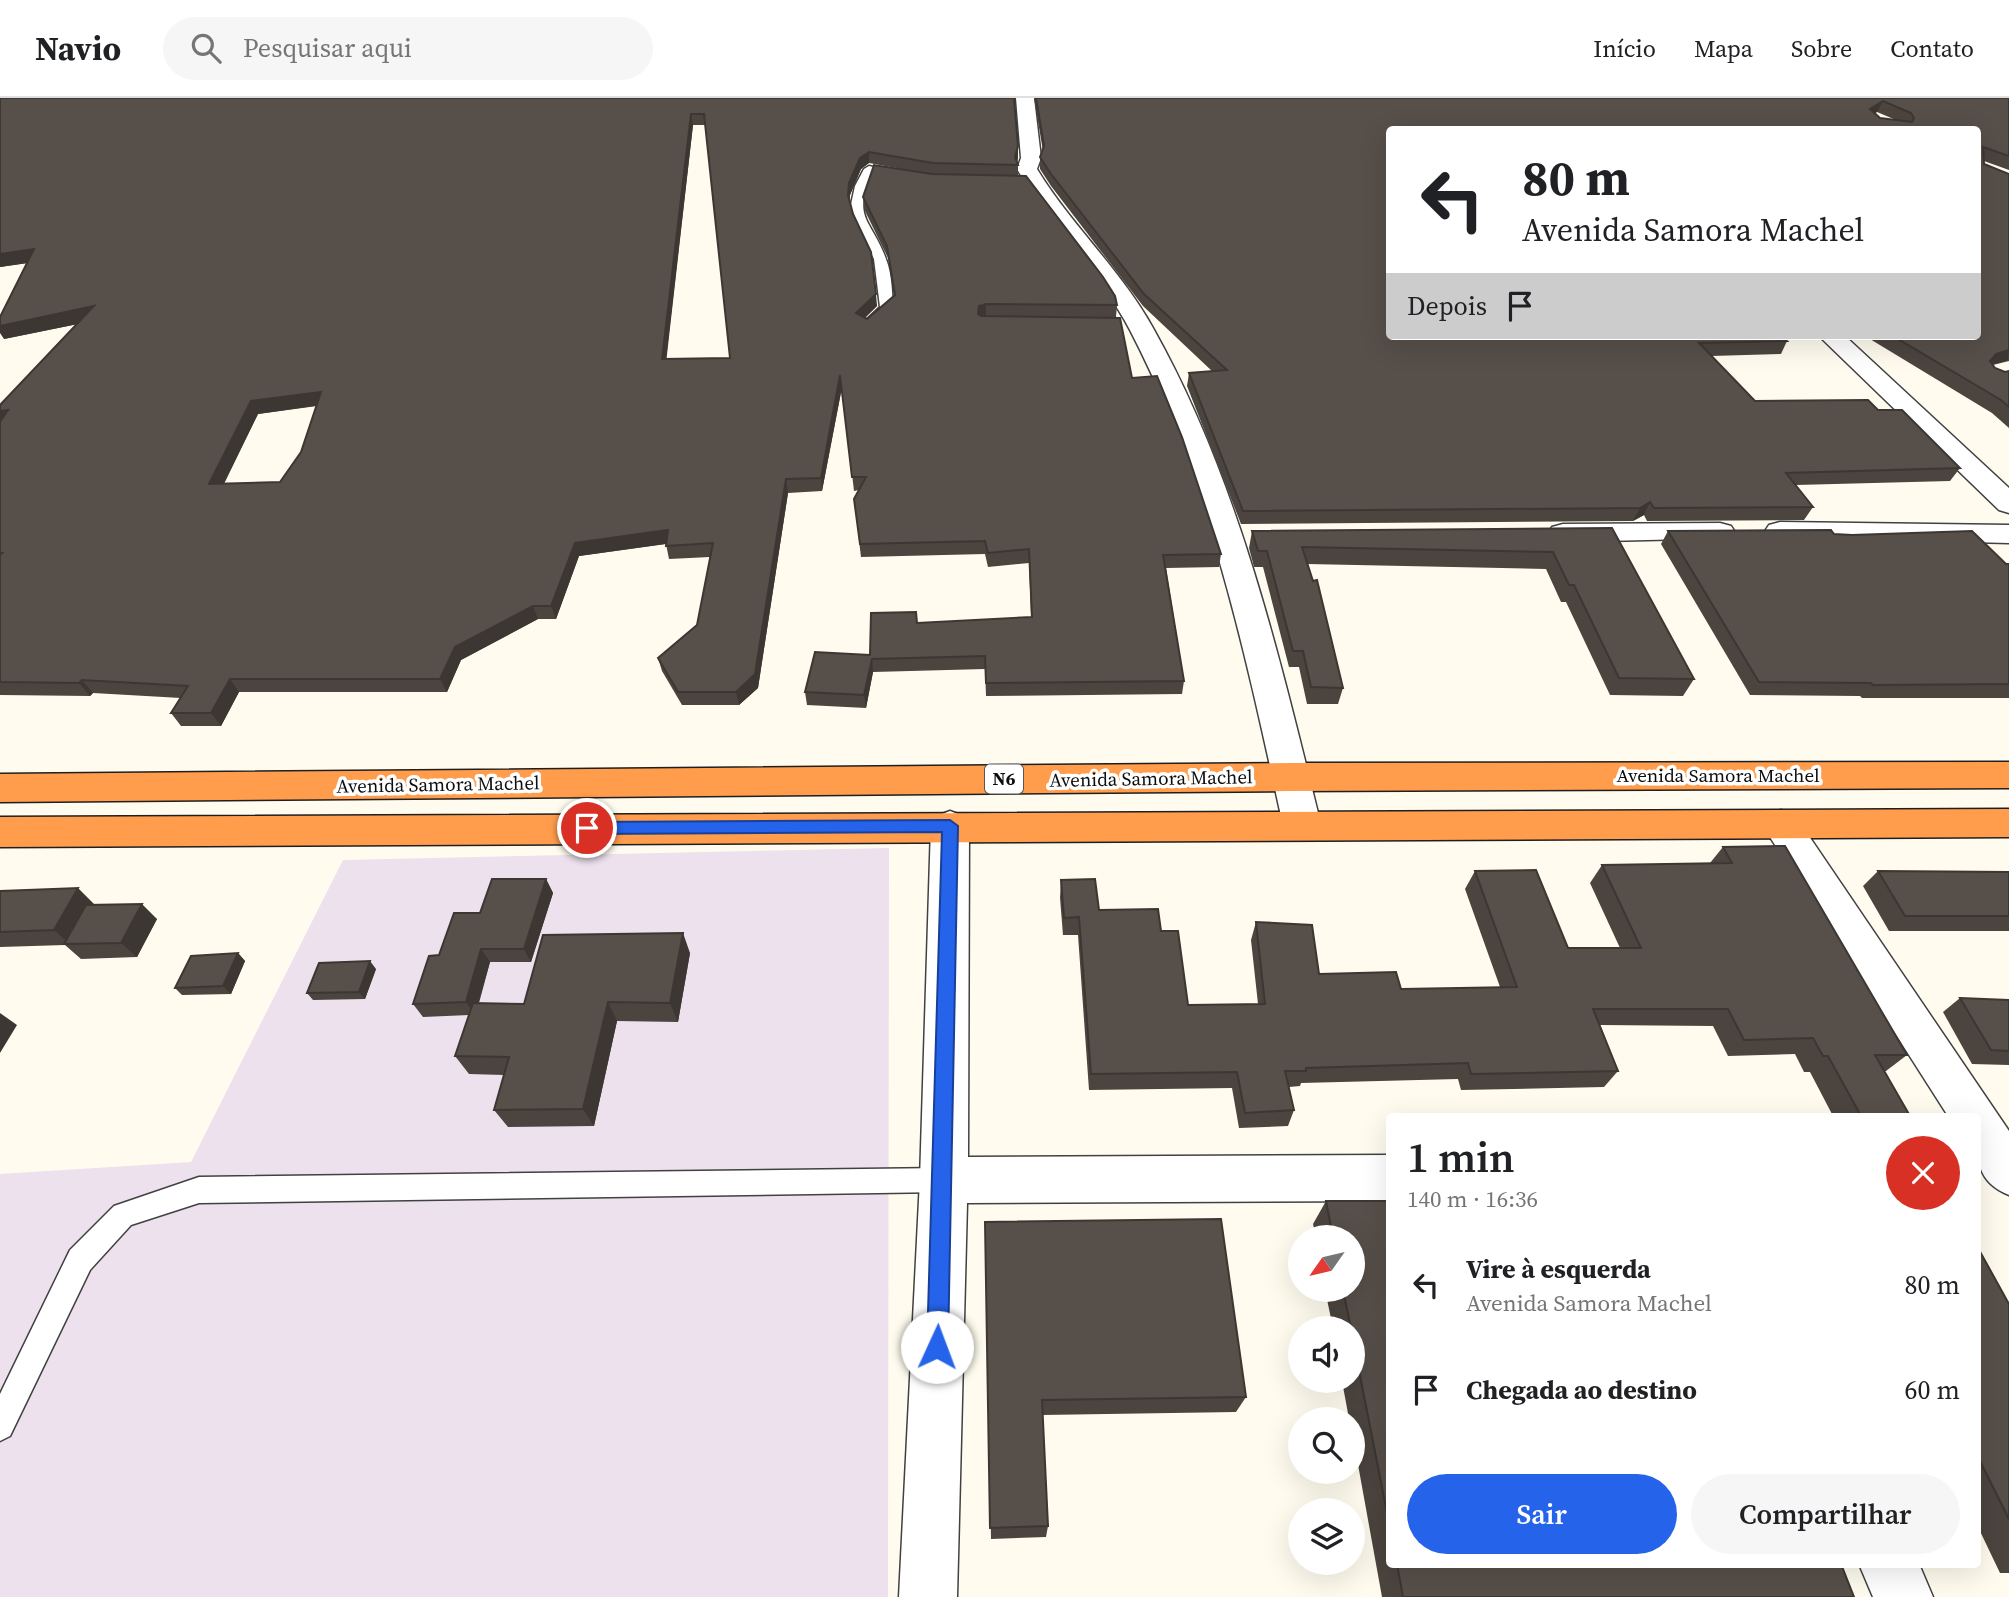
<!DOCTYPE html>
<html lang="pt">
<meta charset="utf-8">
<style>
body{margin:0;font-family:"Source Serif 4",serif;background:#f6f6f6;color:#202124;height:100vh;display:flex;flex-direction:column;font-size:26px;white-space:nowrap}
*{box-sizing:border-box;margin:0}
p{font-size:23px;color:#757577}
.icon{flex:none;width:38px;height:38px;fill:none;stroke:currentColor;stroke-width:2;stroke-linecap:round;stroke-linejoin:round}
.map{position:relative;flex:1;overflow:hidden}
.side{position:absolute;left:1386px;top:1015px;width:595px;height:455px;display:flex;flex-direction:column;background:#fff;border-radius:7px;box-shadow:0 7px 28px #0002}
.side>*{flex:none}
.banner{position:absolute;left:1386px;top:28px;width:595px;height:214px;border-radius:7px;box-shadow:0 7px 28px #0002;background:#fff;color:#202124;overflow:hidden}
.needle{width:46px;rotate:236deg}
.buttons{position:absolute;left:1288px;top:1127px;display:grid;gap:14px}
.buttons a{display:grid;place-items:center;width:77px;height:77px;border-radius:50%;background:#fff;box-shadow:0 7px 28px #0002;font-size:35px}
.pin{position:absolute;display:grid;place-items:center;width:60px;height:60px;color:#fff;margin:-30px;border:4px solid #fff;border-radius:50%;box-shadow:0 2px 7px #0007}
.me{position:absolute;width:77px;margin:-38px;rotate:2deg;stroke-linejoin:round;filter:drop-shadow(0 0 5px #0008)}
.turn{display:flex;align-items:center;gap:24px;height:147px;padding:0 21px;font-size:32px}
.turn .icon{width:91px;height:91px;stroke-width:2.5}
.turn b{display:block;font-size:49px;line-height:60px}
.then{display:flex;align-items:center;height:66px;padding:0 21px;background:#0003;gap:14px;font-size:26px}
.round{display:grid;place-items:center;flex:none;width:74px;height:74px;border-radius:37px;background:#f6f6f6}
.headline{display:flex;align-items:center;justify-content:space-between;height:119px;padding:0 21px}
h1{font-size:42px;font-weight:600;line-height:52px}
.primary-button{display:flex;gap:14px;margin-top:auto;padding:14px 21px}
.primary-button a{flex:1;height:80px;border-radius:42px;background:#2563eb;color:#fff;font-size:28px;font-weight:600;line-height:80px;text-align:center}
.primary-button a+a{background:#f6f6f6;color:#202124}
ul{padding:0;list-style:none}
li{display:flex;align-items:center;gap:21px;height:105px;padding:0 21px}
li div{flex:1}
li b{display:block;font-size:26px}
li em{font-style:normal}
header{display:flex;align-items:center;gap:42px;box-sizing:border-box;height:98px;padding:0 35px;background:#fff;border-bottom:2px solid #e0e0e0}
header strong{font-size:33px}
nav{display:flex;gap:38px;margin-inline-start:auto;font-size:24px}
.search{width:490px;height:63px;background:#f6f6f6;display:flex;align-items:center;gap:18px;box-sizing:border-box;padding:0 24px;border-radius:38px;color:#757577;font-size:26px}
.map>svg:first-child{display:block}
.industrial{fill:#ece1ed}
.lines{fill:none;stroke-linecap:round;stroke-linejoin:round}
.lane-casing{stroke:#414141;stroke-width:3}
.street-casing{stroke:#414141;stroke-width:3}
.highway-casing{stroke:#1f1f1f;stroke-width:3}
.lane{fill:#fff;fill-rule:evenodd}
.street{fill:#fff;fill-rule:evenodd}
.highway{fill:#ff9d4d;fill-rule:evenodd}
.wall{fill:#4b443f;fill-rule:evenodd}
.shaded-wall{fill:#3d3733}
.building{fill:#574f49;stroke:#3d3733;stroke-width:2;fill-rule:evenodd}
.route{fill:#2563eb;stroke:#184099;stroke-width:2}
.labels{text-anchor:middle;stroke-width:7;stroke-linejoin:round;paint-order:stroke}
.shield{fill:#fff;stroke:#565656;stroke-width:2}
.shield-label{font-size:18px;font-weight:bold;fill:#0e0e0e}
.street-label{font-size:19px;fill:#0e0e0e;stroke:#fff}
</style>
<header>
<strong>Navio</strong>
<div class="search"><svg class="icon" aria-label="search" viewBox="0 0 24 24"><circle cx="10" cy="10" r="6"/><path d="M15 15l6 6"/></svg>Pesquisar aqui</div>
<nav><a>Início</a><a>Mapa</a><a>Sobre</a><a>Contato</a></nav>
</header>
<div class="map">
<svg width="2009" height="1499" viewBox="0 0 2009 1499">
<rect width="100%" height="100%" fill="#fffcef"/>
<path class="industrial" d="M889,750L888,1499H0V1076L191,1064L343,762Z"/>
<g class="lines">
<defs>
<path id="lane" d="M869,68L904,76L899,79L873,75C851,121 871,120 886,161C892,176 892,194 893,210L870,229L863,225L880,209L874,161L850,111L855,88L864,71Z
M944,1070L953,1073L957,1082L953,1091L944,1094L199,1105L131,1127L90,1172L10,1338L0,1343V1296L70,1152L114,1108L199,1079Z"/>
<path id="street" d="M1016,0H1034L1041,60L1037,71C1071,127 1121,172 1153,230C1239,383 1279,558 1321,727L1315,737L1302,741L1289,737L1283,727C1246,558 1210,386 1130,232C1099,173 1050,128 1017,71L1021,60Z
M1819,238H1845L2009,390V415L1999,412Z
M1780,424L2009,427V445L1769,439L1765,433L1769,427Z
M1720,425L1731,428L1735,434L1731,440L1563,444L1552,441L1548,435L1552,429L1563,426Z
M1781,712L1794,716L2009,1033V1097C1971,1082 1978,1053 1978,1018H1948L1768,736L1762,726L1768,716Z
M950,713L963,718L969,728L968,1059L1390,1057V1103L967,1105L957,1499H899L920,1082L931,728L937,718Z
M1859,1466H1919L1933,1499H1873Z"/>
<path id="highway" d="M2009,664V690L1291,693L0,704V676L1291,665Z
M2009,711V739L0,749V719Z"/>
</defs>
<use href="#lane" class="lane-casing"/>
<use href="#street" class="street-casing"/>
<use href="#highway" class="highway-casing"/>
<use href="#lane" class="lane"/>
<use href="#street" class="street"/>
<use href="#highway" class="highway"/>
</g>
<path class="wall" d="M0,0H1014L1018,60L1017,64L1018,67V78L1117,207L1116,219H1004L1132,280L1221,456L1219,469L1166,470L1184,583L1182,596L986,598L985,571L873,574L866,610L807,607L805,594L870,557L916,514L917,525L1031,519L1029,465L988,469L985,456L861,459L854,401L859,392L854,393L842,289L822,393L788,395L758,590L739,607H682L662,573L658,560L697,527L710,459L669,461L666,446L579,458L556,521H538L461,562L447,594H239L221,628H181L171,615L181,600L93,595L90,598L0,597V307L78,226L4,241L27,165L0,169ZM693,27H706L730,260L666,261ZM869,65L924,75L863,99L864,111L888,160L894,198L867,221L865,220L877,208L849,103L850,97L861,71ZM317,308L301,354L280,384L224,386L258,316Z
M1034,0H2009V72L1984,63V66L2009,76V263L1993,267L1995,270L2005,274L2009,273V330L1992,315L1865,238H1978V32H1390L1787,243L1781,256L1711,258L1755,303L1878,312L1960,370L1950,383L1796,387L1813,409L1804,422L1647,423L1644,417L1633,423L1241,426L1187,288L1189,275L1213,274L1143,208L1051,88L1040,71V59L1043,53ZM1877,14L1896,22L1880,20L1875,15Z
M1612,430L1694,581L1683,598L1610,597L1566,504H1561L1546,471L1307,466L1343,590L1338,606H1307L1299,569H1289L1263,469H1254L1249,450L1252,433Z
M1668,433L1834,436L2009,466V600H1862L1860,598L1750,597L1661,446Z
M1723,749L1907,957L1886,973H1884L1910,1018H1833L1810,974H1804L1795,956L1728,958L1713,928L1600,927L1618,973L1604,989L1461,992L1458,981L1301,985L1300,988L1289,989L1294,1012L1288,1028L1239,1030L1232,990L1089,992L1078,837H1063L1060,800L1061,782L1099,812L1161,833L1188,907L1258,906L1251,842L1256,824L1319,876L1401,891L1500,889L1465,791L1475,773L1568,850H1620L1590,785L1602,767L1710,765Z
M1878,773L2009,774V833H1889L1863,788Z
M546,781L553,795L531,864H490L479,905L524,906L690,855L678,924L617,923L594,1028L508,1029L494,1012L504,977L469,976L455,958L469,917L423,919L413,906L439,857L480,815Z
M0,793L94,806L93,807L157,821L137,859L81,861L65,847L0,849Z
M238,855L245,863L231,896L182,897L175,890Z
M376,871L365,901L313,902L307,895Z
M1960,900L2009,902V967L1972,966L1943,914Z
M1326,1103H1390V1466H1841L1854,1499H1382L1353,1339V1321H1349L1342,1283H1353V1230H1333L1325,1192H1353V1139H1316L1313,1126Z
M985,1124L1246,1299L1236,1314L1042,1317L1048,1428L1046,1439L991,1441Z
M1978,1150L2009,1206V1475H2000L1978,1429Z"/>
<path class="shaded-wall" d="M1883,3L1877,14L1864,22L1870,11Z
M691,16L693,27L665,274L662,261Z
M1018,48V60L1016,67L1015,59Z
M869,54V65L861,71L850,97L849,109L848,97L849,85L860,60Z
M34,151L42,163L0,169V156Z
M876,196L877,208L857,227L856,215Z
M986,206V218L978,228L979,208Z
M94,208L102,221L4,241L0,235V228Z
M2009,252L2008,262L1987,268L1981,276L1996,256Z
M840,277L842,289L822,393L821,380Z
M321,294L328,306L258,316L217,399L209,386L251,303Z
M8,312L3,327L0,323V313Z
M786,381L788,395L758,590L739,607L736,594Z
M1650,404L1644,417L1633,423L1640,410Z
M668,432L672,445L579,458L556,521L551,508L575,445Z
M533,508L538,521L461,562L447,594L440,581L455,549Z
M872,561L873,574L866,610L864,597Z
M230,581L239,594L221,628L211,615Z
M82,582L93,595L90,598L79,585Z
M546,781L553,795L531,864L524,851Z
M78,790L94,806L71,847L54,832Z
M142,806L157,821L137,859L121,845Z
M683,835L690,855L678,924L670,905Z
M481,851L490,864L475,917L466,904Z
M238,855L245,863L231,896L223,888Z
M370,863L376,871L365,901L359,894Z
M608,904L617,923L594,1028L583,1011Z
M0,915L17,927L0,955Z"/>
<path class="building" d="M0,0H1014L1018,48L1015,59L1018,67L933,65L869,54L860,60L849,85L848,97L853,116L871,154L876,196L856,215L867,221L895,197L887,148L863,99L874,67L932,76L1026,78L1103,179L1115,198L1117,207L986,206L979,208L978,216L981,218L1120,220L1132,280L1157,278L1182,339L1221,456L1163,457L1184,583L986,585L985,558L872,561L864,597L805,594L815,554L870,557L871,515L916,514L917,525L1032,519L1029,451L988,455L985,443L860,446L854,401L866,379H852L840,277L821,380L786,381L755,576L736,594H678L658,560L697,527L713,445L666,448L668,432L575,445L551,508H533L455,549L440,581H230L211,615H171L188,588L82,582L79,585L0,584V457L2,455H0V324L8,312L0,313V307L94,208L0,228V219L34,151L0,156ZM691,16H704L730,260L662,261ZM321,294L301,354L280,384L209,386L251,303Z
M1036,0H2009V58L1983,49L1984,66L2009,76V252L1996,256L1990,263L1995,270L2005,274L2009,273V309L2001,302L1893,238H1978V32H1390V238H1782L1787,243L1699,245L1755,303L1868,302L1878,312H1902L1960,370L1786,375L1813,409L1654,410L1650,404L1640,410L1243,413L1189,275L1227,272L1144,196L1051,76L1040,59L1044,48ZM1883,3L1911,15L1914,20L1912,24L1880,20L1870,11Z
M1612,430L1694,581L1619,580L1574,487H1569L1553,454L1302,449L1313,483L1317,482L1343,590L1311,589L1303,553H1293L1267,453H1258L1252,433Z
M1831,432L1834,436L1852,437L1972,433L2006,466H2009V586L1873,587L1871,585L1759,584L1668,433Z
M1785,748L1907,957H1875L1910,1018H1861L1828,958H1823L1813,940L1744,942L1728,911H1593L1618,973L1471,976L1468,965L1306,970V973H1285L1294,1012L1245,1015L1237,974L1091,976L1079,819L1064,820L1061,782L1095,781L1099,812L1158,811L1161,833H1178L1188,907L1265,906L1256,824L1312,827L1319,876L1396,874L1401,891L1517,889L1475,773L1536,772L1568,850H1641L1602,767L1732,765L1723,749Z
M1878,773L2009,774V818H1905Z
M492,781H546L524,851H481L466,904L413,906L429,858L439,857L454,815H480Z
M78,790L54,832L0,834V793Z
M142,806L121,845L64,846L86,807Z
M683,835L670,905L608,904L583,1011L494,1012L509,959L455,958L473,905L524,906L543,837Z
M238,855L223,888L175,890L191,858Z
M370,863L359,894L307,895L319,865Z
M1960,900L2009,902V953L1991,952Z
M1326,1103H1390V1430L1353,1242V1230H1351L1343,1192H1353V1139H1333Z
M1221,1121L1246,1299L1042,1302L1048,1428L990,1430L985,1124Z
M1978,1150L2009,1206V1421L1978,1359Z
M1397,1466H1841L1854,1499H1403Z"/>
<path class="route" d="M950,722L958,728L948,1249L945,1256L937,1259L930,1256L927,1249L942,734L587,736L579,730L587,724Z"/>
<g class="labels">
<rect class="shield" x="985" y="666.5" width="38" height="29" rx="5"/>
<g class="shield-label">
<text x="1004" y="687">N6</text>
</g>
<g class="street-label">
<text x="1718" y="684">Avenida Samora Machel</text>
<text transform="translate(1151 680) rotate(-1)" y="7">Avenida Samora Machel</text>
<text transform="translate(438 686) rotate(-1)" y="7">Avenida Samora Machel</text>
</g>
</g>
</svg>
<div class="buttons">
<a><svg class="needle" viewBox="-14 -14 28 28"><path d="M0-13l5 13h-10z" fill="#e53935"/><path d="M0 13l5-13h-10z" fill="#757577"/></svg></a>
<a><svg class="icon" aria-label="sound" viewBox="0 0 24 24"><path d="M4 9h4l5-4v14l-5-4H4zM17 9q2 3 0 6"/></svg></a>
<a><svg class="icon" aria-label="search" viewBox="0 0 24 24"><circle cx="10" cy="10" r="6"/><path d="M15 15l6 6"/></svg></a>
<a><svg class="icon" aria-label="layers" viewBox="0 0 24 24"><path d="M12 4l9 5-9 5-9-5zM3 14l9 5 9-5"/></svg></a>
</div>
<div class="pin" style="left:587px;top:730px;background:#d93025"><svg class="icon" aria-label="arrive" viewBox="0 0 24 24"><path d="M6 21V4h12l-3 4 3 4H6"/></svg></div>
<svg class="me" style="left:937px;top:1249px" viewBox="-20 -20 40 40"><circle r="19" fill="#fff"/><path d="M0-13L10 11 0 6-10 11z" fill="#2563eb"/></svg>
<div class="banner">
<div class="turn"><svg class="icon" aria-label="left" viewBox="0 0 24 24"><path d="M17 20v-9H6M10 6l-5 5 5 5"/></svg><div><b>80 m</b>Avenida Samora Machel</div></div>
<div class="then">Depois<svg class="icon" aria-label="arrive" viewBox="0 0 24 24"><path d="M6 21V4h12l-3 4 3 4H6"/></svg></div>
</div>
<section class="side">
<div class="headline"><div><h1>1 min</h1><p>140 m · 16:36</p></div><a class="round" style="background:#d93025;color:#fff"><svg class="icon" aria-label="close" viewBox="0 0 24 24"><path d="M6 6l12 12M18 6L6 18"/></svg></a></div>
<ul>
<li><svg class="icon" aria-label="left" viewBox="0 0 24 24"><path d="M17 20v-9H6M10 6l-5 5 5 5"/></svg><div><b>Vire à esquerda</b><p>Avenida Samora Machel</p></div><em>80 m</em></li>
<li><svg class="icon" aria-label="arrive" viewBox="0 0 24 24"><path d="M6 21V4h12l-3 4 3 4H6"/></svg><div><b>Chegada ao destino</b></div><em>60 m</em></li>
</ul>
<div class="primary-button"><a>Sair</a><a>Compartilhar</a></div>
</section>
</div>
